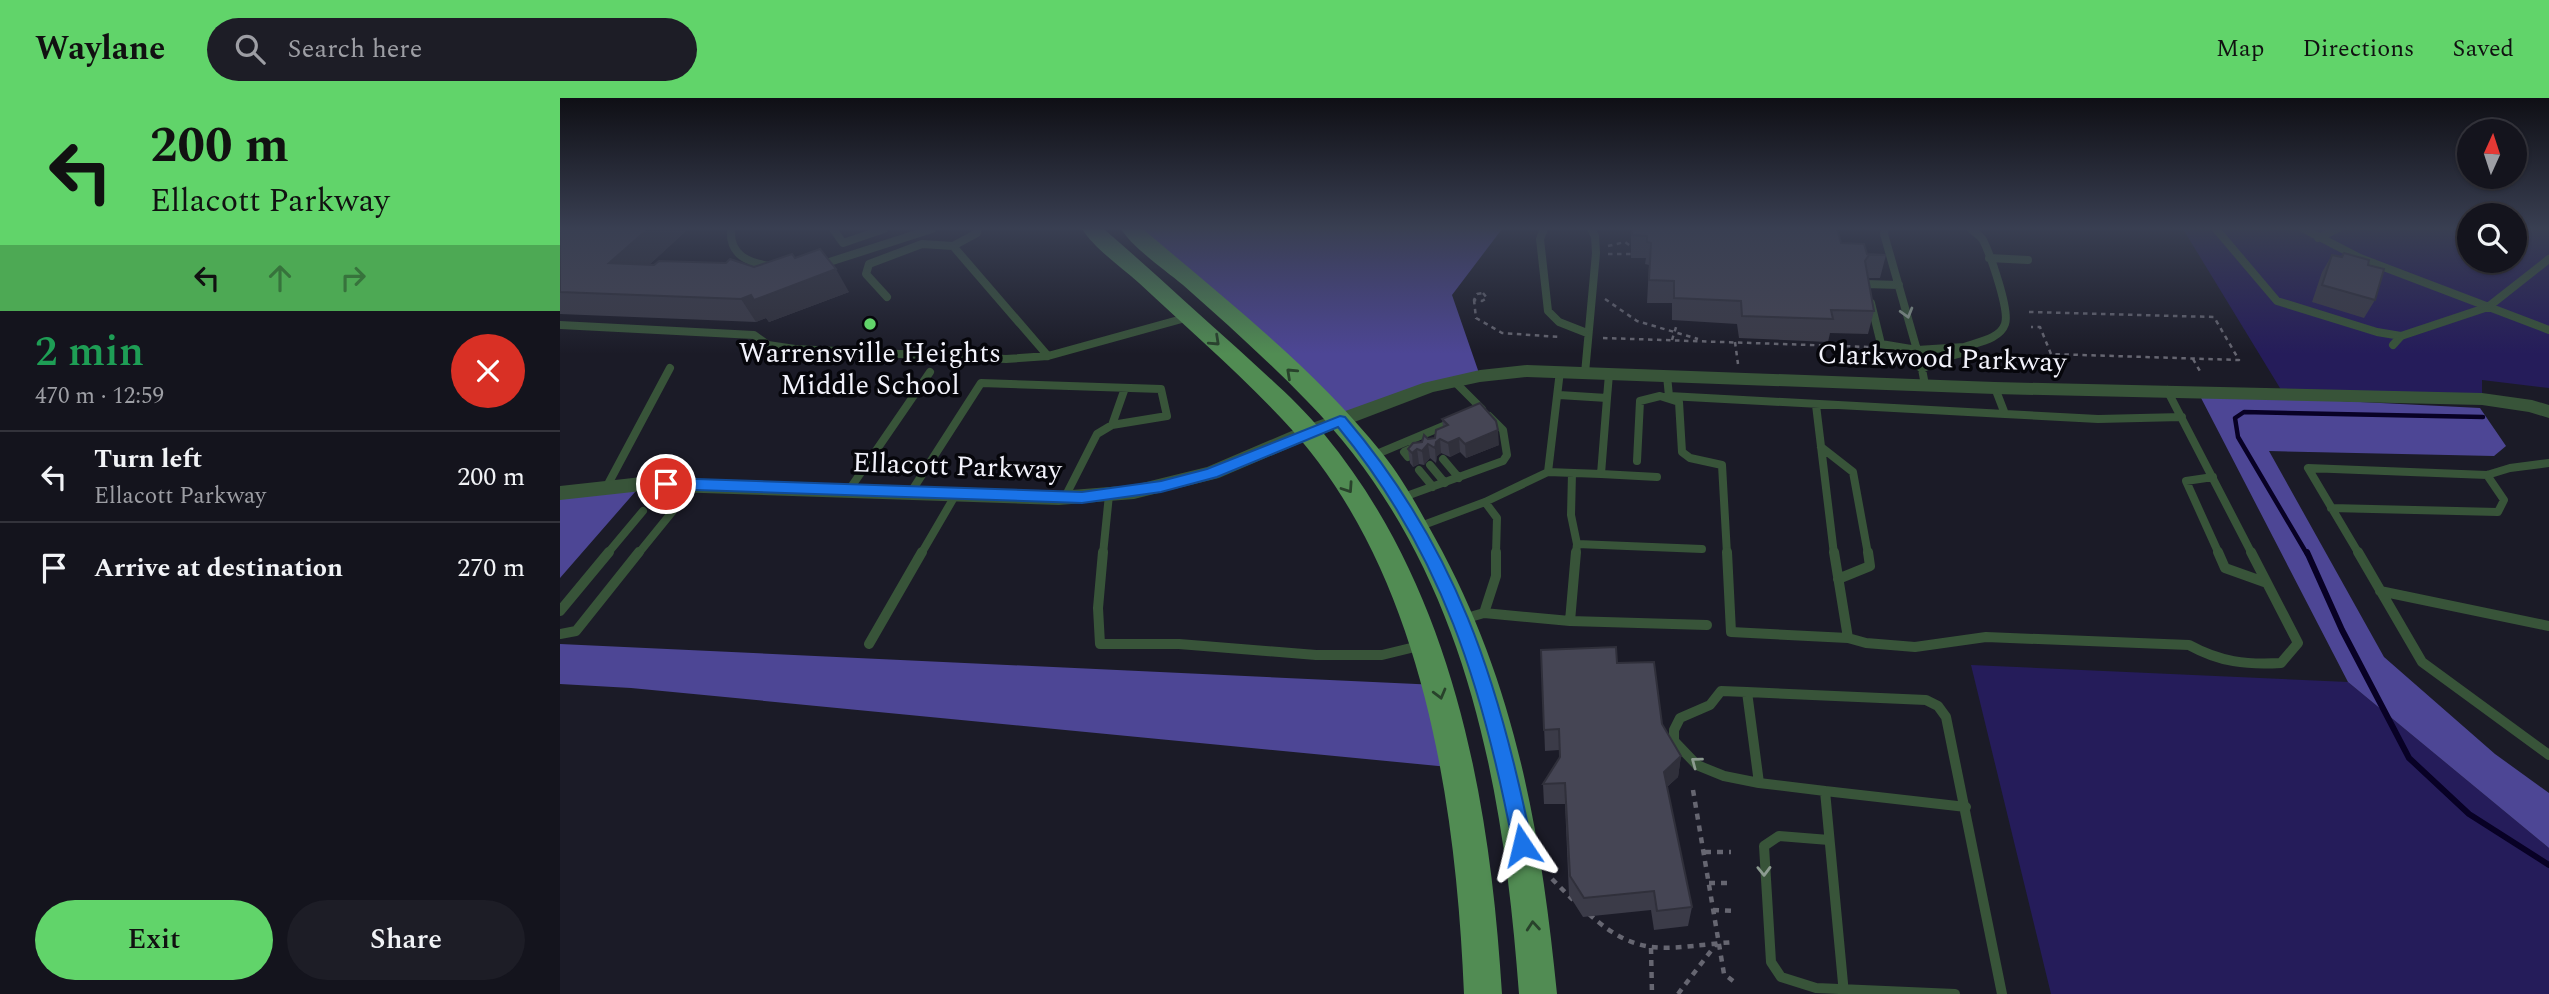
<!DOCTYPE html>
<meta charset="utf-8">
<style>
body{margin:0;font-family:Spectral,serif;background:#1d1d26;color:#f1f3f6;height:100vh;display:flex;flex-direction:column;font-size:26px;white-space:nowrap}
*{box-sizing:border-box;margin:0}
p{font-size:23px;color:#9d9ea4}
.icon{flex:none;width:38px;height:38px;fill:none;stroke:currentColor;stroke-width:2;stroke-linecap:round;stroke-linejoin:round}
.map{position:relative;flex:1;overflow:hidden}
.panel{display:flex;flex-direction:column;background:#14141d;width:560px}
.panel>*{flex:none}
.banner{background:#61d46a;color:#111;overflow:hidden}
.needle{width:46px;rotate:3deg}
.controls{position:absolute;left:1897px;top:21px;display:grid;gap:14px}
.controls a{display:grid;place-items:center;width:70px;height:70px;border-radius:50%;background:#14141d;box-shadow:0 2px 5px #0004,0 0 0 2px #33333b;font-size:35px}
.pin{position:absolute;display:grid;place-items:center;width:60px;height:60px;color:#fff;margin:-30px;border:4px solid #fff;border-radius:50%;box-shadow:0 2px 7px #0007}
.me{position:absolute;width:77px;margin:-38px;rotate:350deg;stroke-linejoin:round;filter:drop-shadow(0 0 5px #0008)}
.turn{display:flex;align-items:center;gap:24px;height:147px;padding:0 35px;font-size:32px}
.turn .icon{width:91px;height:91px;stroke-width:2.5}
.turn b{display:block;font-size:49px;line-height:60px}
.lanes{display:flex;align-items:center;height:66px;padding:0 35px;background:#0003;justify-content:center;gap:35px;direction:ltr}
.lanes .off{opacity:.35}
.round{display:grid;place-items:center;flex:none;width:74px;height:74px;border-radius:37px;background:#1d1d26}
.head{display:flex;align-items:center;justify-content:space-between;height:119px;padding:0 35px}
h1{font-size:42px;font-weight:600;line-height:52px;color:#1e9e55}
.cta{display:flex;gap:14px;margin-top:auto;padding:14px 35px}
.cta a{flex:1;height:80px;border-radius:42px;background:#61d46a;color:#111;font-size:28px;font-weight:600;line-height:80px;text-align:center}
.cta a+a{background:#1d1d26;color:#f1f3f6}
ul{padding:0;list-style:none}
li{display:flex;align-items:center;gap:21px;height:91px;padding:0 35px;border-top:2px solid #33333b}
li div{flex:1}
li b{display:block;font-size:26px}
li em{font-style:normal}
header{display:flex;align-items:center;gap:42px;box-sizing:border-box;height:98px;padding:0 35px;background:#61d46a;color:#111}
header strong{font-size:33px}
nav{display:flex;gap:38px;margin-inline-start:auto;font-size:24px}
.search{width:490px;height:63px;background:#1d1d26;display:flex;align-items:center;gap:18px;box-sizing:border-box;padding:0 24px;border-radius:38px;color:#9d9ea4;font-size:26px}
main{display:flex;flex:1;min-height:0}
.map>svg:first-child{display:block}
.green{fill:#251c5a}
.forest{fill:#4d4695}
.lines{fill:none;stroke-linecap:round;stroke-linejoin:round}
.stream-far1{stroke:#080125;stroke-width:4.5}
.stream{stroke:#080125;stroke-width:6}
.path-far1{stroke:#666671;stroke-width:2.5;stroke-dasharray:4.5 4.5;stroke-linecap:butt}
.path{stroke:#666671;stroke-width:4.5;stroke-dasharray:6 6;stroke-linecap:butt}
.service-far1{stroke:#385439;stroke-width:8}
.service{stroke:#385439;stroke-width:10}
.tertiary{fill:#385439;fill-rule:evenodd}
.primary{fill:#518c53;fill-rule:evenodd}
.wall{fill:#3b3b48}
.shaded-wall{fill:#30303b}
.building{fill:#454554;stroke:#30303b;stroke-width:2}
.oneway{stroke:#8c9b90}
.oneway2{stroke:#28422b}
.route{fill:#1a73e8;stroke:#114b97;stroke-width:2}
.poi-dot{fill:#61d46a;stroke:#06060b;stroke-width:2.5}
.labels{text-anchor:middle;stroke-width:7;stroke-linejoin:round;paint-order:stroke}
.poi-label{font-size:28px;fill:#f2f2fb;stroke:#06060b}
.street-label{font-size:28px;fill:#f2f2fb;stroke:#06060b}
</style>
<header>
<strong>Waylane</strong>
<div class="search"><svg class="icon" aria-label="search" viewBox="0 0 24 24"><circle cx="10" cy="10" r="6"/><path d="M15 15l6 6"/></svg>Search here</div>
<nav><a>Map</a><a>Directions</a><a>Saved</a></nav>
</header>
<main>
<section class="panel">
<div class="banner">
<div class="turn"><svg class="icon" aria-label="left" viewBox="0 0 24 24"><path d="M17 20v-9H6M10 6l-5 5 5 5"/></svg><div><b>200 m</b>Ellacott Parkway</div></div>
<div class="lanes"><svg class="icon" aria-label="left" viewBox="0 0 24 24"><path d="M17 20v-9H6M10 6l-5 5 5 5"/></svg><svg class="icon off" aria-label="ahead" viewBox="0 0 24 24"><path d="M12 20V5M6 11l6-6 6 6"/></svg><svg class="icon off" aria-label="right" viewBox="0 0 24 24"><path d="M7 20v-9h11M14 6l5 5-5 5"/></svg></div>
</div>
<div class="head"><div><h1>2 min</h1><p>470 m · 12:59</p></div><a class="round" style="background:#d93025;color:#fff"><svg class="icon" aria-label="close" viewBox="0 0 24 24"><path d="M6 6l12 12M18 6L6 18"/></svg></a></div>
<ul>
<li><svg class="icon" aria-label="left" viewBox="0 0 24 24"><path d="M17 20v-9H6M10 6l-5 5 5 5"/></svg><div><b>Turn left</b><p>Ellacott Parkway</p></div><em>200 m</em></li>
<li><svg class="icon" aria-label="arrive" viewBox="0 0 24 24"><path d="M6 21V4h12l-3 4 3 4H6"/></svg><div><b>Arrive at destination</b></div><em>270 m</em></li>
</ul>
<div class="cta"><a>Exit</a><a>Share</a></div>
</section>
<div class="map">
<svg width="1989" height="896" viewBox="0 0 1989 896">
<rect width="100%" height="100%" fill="#1b1b27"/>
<path class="green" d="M1623,131H1909V163H1955V131H1989V290L1922,282V301L1723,295Z
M1411,567L1788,584L1989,750V896H1491Z"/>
<path class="forest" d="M571,131H942L892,197L920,278L780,322L663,212Z
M1639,296L1920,310L1946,348L1934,358L1709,353L1824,559L1935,656L1989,695V750L1788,584Z
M82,386L0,480V395Z
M0,546L878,587L899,670L71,590L0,586Z"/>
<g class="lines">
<path class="stream-far1" d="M1747,456L1678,339L1675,320L1684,314L1923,319"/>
<path class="stream" d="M1747,454L1782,532L1849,660L1909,716L1989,767"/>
<path class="path-far1" d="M1048,148L1065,144L1072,149
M1048,156H1072
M923,195L927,200L922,203L914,202L917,196Z
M1045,201L1077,223L1138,241
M914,202L916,220L942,235L1000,239
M1469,214L1654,219L1679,262L1491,256L1480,229H1471
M1043,240L1310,249
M1112,242L1117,226
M1175,244L1178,266
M1633,261L1641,275"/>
<path class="path" d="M1133,692L1164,876L1177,886
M1145,754H1171
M992,781L1013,802
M1149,785H1172
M1153,812L1174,813
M1029,816C1082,864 1111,848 1175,844
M1091,850L1092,896
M1118,896L1157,845"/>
<path class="service-far1" d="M171,131C169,157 188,165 211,168
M273,131L283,145L324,131
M984,131L980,141L988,213L999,224L1027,235
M1656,131L1717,203L1817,234L1841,238
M1744,131L1800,160L1989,232
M1758,140L1777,131
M393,148L417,135V131
M1429,160L1468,162
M260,167L372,131
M1307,191L1306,186L1339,187
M327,199L306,176L309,166L362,146L393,148L488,258
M1311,205L1321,246L1357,252L1324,136L1325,131
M0,227L194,237L208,247L235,251L446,261L488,258L629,219
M1833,247L1841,238L1928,209L1989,161
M1404,249C1418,244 1440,241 1445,226C1450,212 1430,156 1423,142C1420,137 1415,135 1411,131
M1404,249L1402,255L1380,261L1362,271L1350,260L1357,252Z
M1362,271L1365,287
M1025,275L1036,155L1035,138L1031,131
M1107,278L1109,298L1445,316L1435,290
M894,283L922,311L918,313
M1607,292L1692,456
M999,297L1047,300L1049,276
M1256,307L1274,456
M1445,316L1538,321L1622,319
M552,327L565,290
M1261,349L1293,374L1308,456
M812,358L893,324
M848,359L844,354L855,349L853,346
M883,361L899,380
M1077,363L1080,303L1100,298L1119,304L1122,354L1130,360L1162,367L1167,456
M870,367L885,385
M859,372L873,389
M988,374L1041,376L1047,300
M1012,375L1011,417L1017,446L1142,451
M1041,376L1097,379
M1653,379L1626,383L1659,456
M47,388L110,270
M289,392L370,274
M351,394L421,285L601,291L607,318L552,327L537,336L505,399
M841,400L943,363L947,357L943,332L929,318
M925,404L937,420L936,456
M1771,410L1938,414L1944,402L1927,377
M858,429L925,404L988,374L1000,273
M47,456L83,413
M78,456L134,387
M361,456L396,396
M543,456L549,397
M1016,456L1017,446
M1799,456L1748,370L1927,377L1950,370L1989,365"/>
<path class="service" d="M543,454L538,510L540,546H619L756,557H822L859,548
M1167,454L1171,534L1288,540L1306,545L1355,549L1426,539L1629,547C1660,564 1686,567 1721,565L1738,545L1691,454
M1274,454L1288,540
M1658,454L1665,470L1707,485
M1798,454L1862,564L1989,657
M1278,481L1310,468L1308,454
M1820,493L1989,528
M0,513L49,454
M924,515L1010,523L1147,527
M903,521L924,515L936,478V454
M1010,523L1016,454
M0,536L16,533L79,454
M309,546L362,454
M1187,594L1161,593L1150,607L1120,620L1114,632V643L1137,667L1164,678L1199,685
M1265,693L1406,709
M1269,742L1219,738L1204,748L1211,864L1221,879L1256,890L1395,896
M1284,896L1265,693L1199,685L1187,594L1366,602L1378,608L1386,619L1442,896"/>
<path class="tertiary" d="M967,267L1435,284L1922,295L1972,302L1989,307V320L1969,314L1922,307L1435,296L967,279L920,284L873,294L755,339L659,380L574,401L499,407L82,393L0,402V388L82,379L499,393L574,387L647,369L741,329L863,285L920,272Z"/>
<path class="primary" d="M522,131H544C589,170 633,211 678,251C707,278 739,305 764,336C893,492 930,700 942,896H904C896,702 862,468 722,321C677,273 627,230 579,185C561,169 535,151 522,131Z
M561,131H583C666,202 754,270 822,355C843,381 859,411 875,440C955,584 981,734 997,896H959C943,680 904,463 747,303C707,262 666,225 623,187C605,172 573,150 561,131Z"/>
</g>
<path class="wall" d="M0,131H128L89,167L194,169L235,160L289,194L209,224L206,220L196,224L0,216Z
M1071,131H1277L1281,145L1307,156L1326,157L1320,180H1308L1314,213L1308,236L1270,235L1268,244L1179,240L1177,226L1112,222V205H1087L1089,167L1085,166L1086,160H1071Z
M1784,155L1808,167L1815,202L1804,220L1752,204L1762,174L1772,157L1781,159Z
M882,321L939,347L906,360L900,354L890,359L881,355L877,358L876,365L870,360L864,367L859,366L853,369L850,365L848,351L868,341L875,340L883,329Z
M1057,565L1102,626L1121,658L1118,679L1107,689L1132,809L1128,828L1094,832L1091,812L1023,819L1009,797L1005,706H984L983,686L999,661V652L985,653L982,574Z"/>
<path class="shaded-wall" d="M88,131H128L66,188L49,165Z
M276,171L289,194L209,224L206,220L196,224L181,201Z
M938,332L939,347L906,360L905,346Z
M899,340L900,354L890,359L888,345Z
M880,341L881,355L877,358L876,365L875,350L876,344Z
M868,346L870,360L864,367L862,353Z
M857,351L859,366L853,369L852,355Z
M1121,658L1118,679L1101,694L1104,674Z"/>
<path class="building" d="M0,131H88L49,165L94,167L99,163L166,165L170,161L194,169L232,156L235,160L260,151L276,171L194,202L191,197L181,201L0,194Z
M1072,131H1277L1281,145L1304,146L1307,156L1326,157H1309L1305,163L1314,213L1271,212L1273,221L1182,218L1181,203L1114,200V183L1089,182L1091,145L1087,144V138L1072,137Z
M1784,155L1809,162L1808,167L1824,171L1815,202L1762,187L1772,157L1782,159Z
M920,305L936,323L938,332L905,346L899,340L888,345L880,341L876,344L875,350L868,346L862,353L857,351L852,355L848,351L853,345L862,344L864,337L868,341L875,340L876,332L888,327L882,321Z
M1056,549L1057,565L1094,564L1102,626L1121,658L1104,674L1132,809L1097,813L1094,793L1024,800L1010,778L1005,685L983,686L1000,659L999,631L984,632L981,552Z"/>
<defs><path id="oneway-chevron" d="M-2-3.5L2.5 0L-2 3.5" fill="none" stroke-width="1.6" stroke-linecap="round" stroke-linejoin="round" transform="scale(1.75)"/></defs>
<g class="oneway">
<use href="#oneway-chevron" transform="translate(1347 215) rotate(74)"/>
<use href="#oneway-chevron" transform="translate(1136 664) rotate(-143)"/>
<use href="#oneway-chevron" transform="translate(1204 773) rotate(89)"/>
</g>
<g class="oneway2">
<use href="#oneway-chevron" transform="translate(655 243) rotate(43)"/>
<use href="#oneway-chevron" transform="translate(731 275) rotate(-137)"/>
<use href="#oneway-chevron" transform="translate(788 390) rotate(56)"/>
<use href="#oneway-chevron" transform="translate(880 596) rotate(75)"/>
<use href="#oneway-chevron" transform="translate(973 828) rotate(-95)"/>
</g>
<linearGradient id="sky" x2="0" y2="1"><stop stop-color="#0f0f15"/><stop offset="0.51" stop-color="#393f52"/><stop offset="1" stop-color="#393f52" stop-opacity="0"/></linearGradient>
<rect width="1989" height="256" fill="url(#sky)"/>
<path class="route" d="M780,318L785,319C896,449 939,582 972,747L970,753L962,756L955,753L953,747C923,589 882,455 778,329L657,379L601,394L522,405L106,391L98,386L106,380L522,394L601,383L647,371Z"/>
<circle class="poi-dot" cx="310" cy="226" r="7"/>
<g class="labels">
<g class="poi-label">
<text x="310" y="264">Warrensville Heights<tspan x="310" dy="32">Middle School</tspan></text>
</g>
<g class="street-label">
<text transform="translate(1382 259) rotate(2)" y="10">Clarkwood Parkway</text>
<text transform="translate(397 367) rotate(2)" y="10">Ellacott Parkway</text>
</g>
</g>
</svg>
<div class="controls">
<a><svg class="needle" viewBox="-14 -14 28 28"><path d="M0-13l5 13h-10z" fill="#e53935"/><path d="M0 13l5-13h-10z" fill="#9d9ea4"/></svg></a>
<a><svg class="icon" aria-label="search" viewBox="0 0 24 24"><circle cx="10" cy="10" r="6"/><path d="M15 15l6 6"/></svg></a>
</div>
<div class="pin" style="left:106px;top:386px;background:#d93025"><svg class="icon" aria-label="arrive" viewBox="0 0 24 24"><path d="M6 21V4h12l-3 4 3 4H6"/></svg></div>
<svg class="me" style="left:962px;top:747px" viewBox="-20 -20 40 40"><path d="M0-17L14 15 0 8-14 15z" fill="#1a73e8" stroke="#fff" stroke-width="4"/></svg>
</div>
</main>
